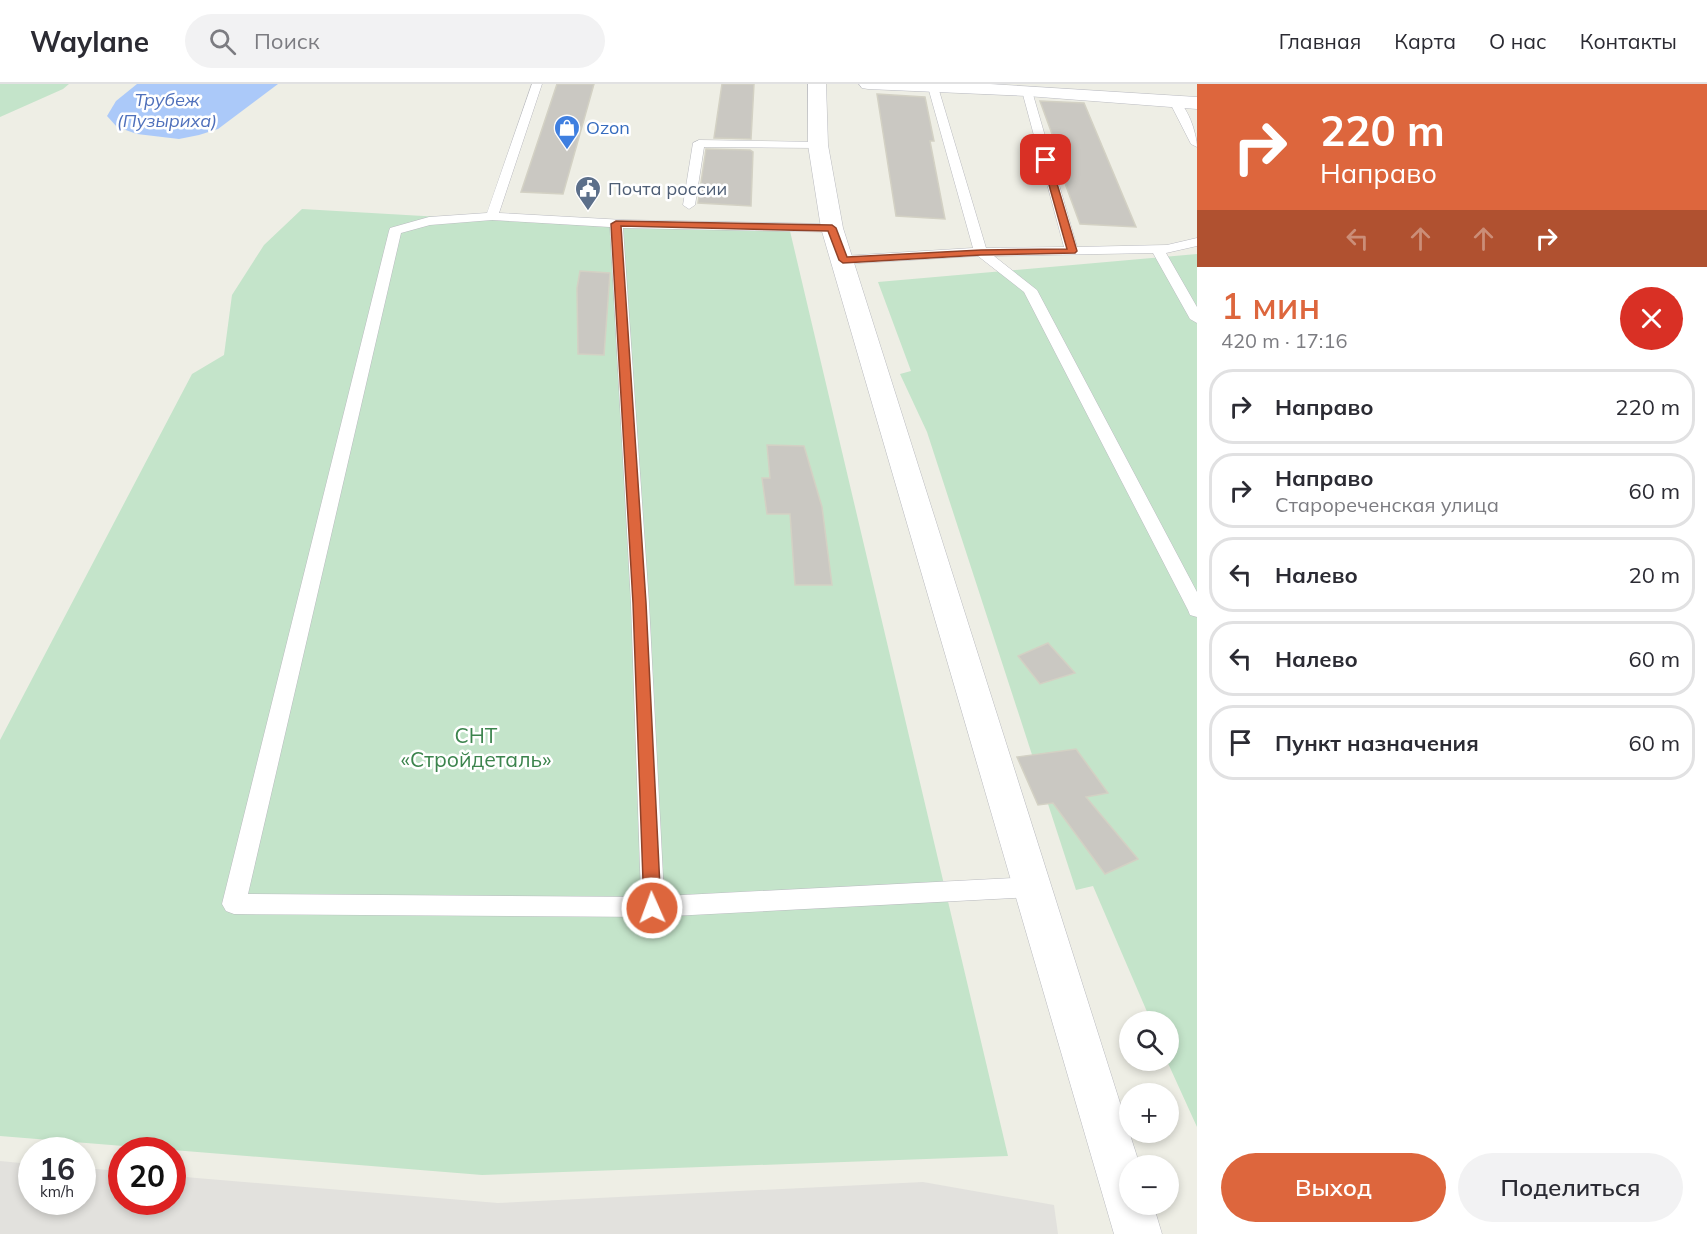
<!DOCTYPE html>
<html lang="ru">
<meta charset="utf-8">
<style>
body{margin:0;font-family:Mulish,sans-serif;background:#f2f2f3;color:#2b2b33;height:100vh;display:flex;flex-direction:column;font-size:22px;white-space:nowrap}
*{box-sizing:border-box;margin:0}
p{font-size:20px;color:#7c7c81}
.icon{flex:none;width:33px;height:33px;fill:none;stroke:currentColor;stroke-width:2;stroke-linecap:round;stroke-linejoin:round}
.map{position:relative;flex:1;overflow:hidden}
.drawer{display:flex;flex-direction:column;background:#fff;width:510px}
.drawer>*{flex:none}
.banner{background:#dd663d;color:#fff;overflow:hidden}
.fabs{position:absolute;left:1119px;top:927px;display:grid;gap:12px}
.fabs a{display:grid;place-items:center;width:60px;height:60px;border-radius:50%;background:#fff;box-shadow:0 3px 9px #0003;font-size:30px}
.speed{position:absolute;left:18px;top:1053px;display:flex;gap:12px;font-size:30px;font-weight:700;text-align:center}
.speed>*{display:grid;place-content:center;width:78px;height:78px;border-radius:50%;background:#fff;box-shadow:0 3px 9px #0003;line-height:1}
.speed small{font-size:15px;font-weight:400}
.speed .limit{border:9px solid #d22;background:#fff;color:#111}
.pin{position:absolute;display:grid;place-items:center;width:51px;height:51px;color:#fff;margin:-26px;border-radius:12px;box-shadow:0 3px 9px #0006}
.me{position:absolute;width:66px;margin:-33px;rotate:358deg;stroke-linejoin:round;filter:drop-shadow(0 0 4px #0008)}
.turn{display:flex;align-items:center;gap:21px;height:126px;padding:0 24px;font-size:27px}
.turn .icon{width:78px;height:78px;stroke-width:2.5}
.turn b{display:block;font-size:42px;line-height:51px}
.lanes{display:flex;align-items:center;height:57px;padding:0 24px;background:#0003;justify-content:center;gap:30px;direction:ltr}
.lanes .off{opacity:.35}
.round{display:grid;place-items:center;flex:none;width:63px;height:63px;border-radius:32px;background:#f2f2f3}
.summary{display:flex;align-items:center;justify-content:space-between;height:102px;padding:0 24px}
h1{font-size:36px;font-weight:600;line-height:45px;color:#dd663d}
.button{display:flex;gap:12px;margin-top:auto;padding:12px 24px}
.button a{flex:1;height:69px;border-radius:36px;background:#dd663d;color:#fff;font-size:24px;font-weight:600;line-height:69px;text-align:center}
.button a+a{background:#f2f2f3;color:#2b2b33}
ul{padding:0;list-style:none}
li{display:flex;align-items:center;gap:18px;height:75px;margin:0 12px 9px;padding:0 12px;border:3px solid #e1e1e2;border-radius:24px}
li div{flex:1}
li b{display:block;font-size:22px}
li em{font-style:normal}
header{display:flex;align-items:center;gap:36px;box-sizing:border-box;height:84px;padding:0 30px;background:#fff;border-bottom:2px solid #e1e1e2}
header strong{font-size:28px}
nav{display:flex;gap:33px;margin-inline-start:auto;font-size:21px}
.search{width:420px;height:54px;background:#f2f2f3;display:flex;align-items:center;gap:15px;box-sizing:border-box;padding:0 21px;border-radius:33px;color:#7c7c81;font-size:22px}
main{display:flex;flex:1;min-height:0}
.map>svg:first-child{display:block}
.industrial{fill:#e2e1dd}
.green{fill:#c4e4ca}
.water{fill:#abc9f9}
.building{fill:#cac8c2;stroke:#d3d1c4;stroke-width:1.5}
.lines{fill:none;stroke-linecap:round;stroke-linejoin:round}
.lane-casing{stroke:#babbc0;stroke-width:1}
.street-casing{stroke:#babbc0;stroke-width:1}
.secondary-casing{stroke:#bbbcc2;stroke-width:1}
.lane{fill:#fff;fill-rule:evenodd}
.street{fill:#fff;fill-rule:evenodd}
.secondary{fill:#fff;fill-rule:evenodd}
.route{fill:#dd663d;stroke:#904228;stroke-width:1.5}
.labels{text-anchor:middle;stroke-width:5;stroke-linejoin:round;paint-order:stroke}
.far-water-label{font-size:18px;font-style:italic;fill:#4f70bb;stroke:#fff}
.far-shop-label{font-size:18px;fill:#366cbe;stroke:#fff;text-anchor:start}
.far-service-label{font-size:18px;fill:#4e5e75;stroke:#fff;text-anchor:start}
.park-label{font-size:21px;fill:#3c844d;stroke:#fff}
</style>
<header>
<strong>Waylane</strong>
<div class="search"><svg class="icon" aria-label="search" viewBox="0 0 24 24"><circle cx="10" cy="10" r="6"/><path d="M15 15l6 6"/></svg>Поиск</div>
<nav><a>Главная</a><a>Карта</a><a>О нас</a><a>Контакты</a></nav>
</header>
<main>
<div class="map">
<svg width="1197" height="1150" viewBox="0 0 1197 1150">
<rect width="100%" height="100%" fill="#eeeee5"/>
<path class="industrial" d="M0,1077L31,1080L32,1118H82L83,1084L121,1087L122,1118H172L173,1092L498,1119L923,1098L1054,1121L1058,1150H0Z"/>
<path class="green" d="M0,0H69L63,5L0,33Z
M302,125L630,144L790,147L1008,1072L482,1091L0,1052V656L192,290L224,271L232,211L264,161Z
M1197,170V1043L1167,977L1168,938L1151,937L1093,802L1076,806L927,348L900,290L911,287L878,198Z"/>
<path class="water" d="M137,0H278L218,45L199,51L179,55L137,50L117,43L107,32L116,17Z"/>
<path class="building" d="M557,0H594L563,110L521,108Z
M722,0H754L751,55L714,54Z
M877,10L925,13L934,57H930L945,135L896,132Z
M1040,17L1084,19L1136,143L1080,140L1059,83H1064Z
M706,65L750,66L753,68L751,122L698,119Z
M580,187L610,189L604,271L578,270L577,204Z
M767,361L804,362L822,423L832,501H795L790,430H767L762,394H770Z
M1048,559L1075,589L1040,600L1018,572Z
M1076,665L1108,709L1086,713L1138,775L1105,790L1053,719L1038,721L1017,673Z"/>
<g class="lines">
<defs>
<path id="lane" d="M532,0H542L499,129L624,136L832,140L838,144L832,148L623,144L649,519L664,812L1033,793L1041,796L1045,803L1041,810L1033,813L653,833L234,830L226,827L222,820L389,147L390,144L429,133L487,129ZM492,136L610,143L631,519L641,813L248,810L401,149L430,141Z
M934,0L938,3L986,164L1064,163L1022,7L1027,4L1032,7L1077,163L1167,161L1197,154V162L1166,169L1197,223V239L1190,235L1153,169L994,172L1037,206L1197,508V533L1190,531L1188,526L1024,208L978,172L843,180L836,176L843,172L973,164L928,3Z
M1174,14C1187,19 1197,50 1197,63L1191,60L1169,17Z
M699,56L818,58L824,61L818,64L704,63L695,121L689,125L683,121L693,59Z"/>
<path id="street" d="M808,0H826L828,61L843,144L1140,1082H1130V1120H1153L1162,1150H1114L821,144L808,61Z"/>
<path id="secondary" d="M859,0H990L1197,13V25L1027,12L868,5L862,4Z"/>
</defs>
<use href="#lane" class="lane-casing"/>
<use href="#street" class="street-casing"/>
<use href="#secondary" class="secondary-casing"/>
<use href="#lane" class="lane"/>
<use href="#street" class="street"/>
<use href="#secondary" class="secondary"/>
</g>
<path class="route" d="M1046,73L1050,76L1077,167L1075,169L981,171L843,179L839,176L828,147L621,142L646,519L661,824L658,829L652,831L647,829L644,824L633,519L611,140L616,137L832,141L836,144L847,173L981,166L1067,165L1042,76Z"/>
<defs>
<symbol id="shop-pin" viewBox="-11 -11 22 30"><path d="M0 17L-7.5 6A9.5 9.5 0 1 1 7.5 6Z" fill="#3f7fe0" stroke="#fff"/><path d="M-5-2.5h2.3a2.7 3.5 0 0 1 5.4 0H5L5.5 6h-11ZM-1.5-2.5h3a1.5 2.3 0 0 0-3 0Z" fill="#fff"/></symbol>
<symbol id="civic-pin" viewBox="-11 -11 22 30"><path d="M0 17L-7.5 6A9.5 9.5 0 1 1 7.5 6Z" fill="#5c6f8a" stroke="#fff"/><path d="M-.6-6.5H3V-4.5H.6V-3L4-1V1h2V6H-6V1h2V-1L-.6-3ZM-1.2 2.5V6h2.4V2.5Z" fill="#fff"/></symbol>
</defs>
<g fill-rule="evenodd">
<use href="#shop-pin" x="552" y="29" width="30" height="40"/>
<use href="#civic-pin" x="573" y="90" width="30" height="40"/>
</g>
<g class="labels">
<g class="far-water-label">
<text x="167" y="22">Трубеж<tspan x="167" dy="21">(Пузыриха)</tspan></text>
</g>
<g class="far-shop-label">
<text x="586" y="50">Ozon</text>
</g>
<g class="far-service-label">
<text x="608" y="111">Почта россии</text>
</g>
<g class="park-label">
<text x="476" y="659">СНТ<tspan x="476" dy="24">«Стройдеталь»</tspan></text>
</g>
</g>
</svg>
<div class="fabs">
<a><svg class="icon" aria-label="search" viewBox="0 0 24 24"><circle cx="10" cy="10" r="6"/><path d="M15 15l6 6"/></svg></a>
<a>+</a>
<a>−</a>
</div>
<div class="speed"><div>16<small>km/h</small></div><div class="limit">20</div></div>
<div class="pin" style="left:1046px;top:76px;background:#d93025"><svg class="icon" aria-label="arrive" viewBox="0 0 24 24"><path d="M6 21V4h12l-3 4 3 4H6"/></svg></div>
<svg class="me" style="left:652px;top:824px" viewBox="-20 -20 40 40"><circle r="17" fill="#dd663d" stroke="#fff" stroke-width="3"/><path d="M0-11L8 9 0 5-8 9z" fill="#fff"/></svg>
</div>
<section class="drawer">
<div class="banner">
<div class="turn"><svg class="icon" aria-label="right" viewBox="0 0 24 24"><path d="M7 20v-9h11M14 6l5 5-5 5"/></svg><div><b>220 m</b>Направо</div></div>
<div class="lanes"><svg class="icon off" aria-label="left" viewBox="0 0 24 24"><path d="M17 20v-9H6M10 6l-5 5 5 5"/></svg><svg class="icon off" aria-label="ahead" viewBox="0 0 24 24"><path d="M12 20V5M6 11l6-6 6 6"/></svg><svg class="icon off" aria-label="ahead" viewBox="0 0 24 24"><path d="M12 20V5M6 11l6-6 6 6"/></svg><svg class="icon" aria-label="right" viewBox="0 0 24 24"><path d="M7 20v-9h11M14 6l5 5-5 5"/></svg></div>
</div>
<div class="summary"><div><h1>1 мин</h1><p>420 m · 17:16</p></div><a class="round" style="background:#d93025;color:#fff"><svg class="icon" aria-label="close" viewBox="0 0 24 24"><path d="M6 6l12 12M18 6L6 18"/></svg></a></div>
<ul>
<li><svg class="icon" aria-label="right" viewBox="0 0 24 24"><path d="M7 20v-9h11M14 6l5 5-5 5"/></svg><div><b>Направо</b></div><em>220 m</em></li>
<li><svg class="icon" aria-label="right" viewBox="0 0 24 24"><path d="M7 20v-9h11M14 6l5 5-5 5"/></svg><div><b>Направо</b><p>Старореченская улица</p></div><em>60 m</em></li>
<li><svg class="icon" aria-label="left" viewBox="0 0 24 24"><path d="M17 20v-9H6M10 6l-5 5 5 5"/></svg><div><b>Налево</b></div><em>20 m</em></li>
<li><svg class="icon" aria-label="left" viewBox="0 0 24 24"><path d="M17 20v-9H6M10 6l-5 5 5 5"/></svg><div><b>Налево</b></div><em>60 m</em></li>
<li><svg class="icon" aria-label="arrive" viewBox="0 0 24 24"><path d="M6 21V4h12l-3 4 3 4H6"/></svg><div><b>Пункт назначения</b></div><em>60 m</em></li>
</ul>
<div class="button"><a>Выход</a><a>Поделиться</a></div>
</section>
</main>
